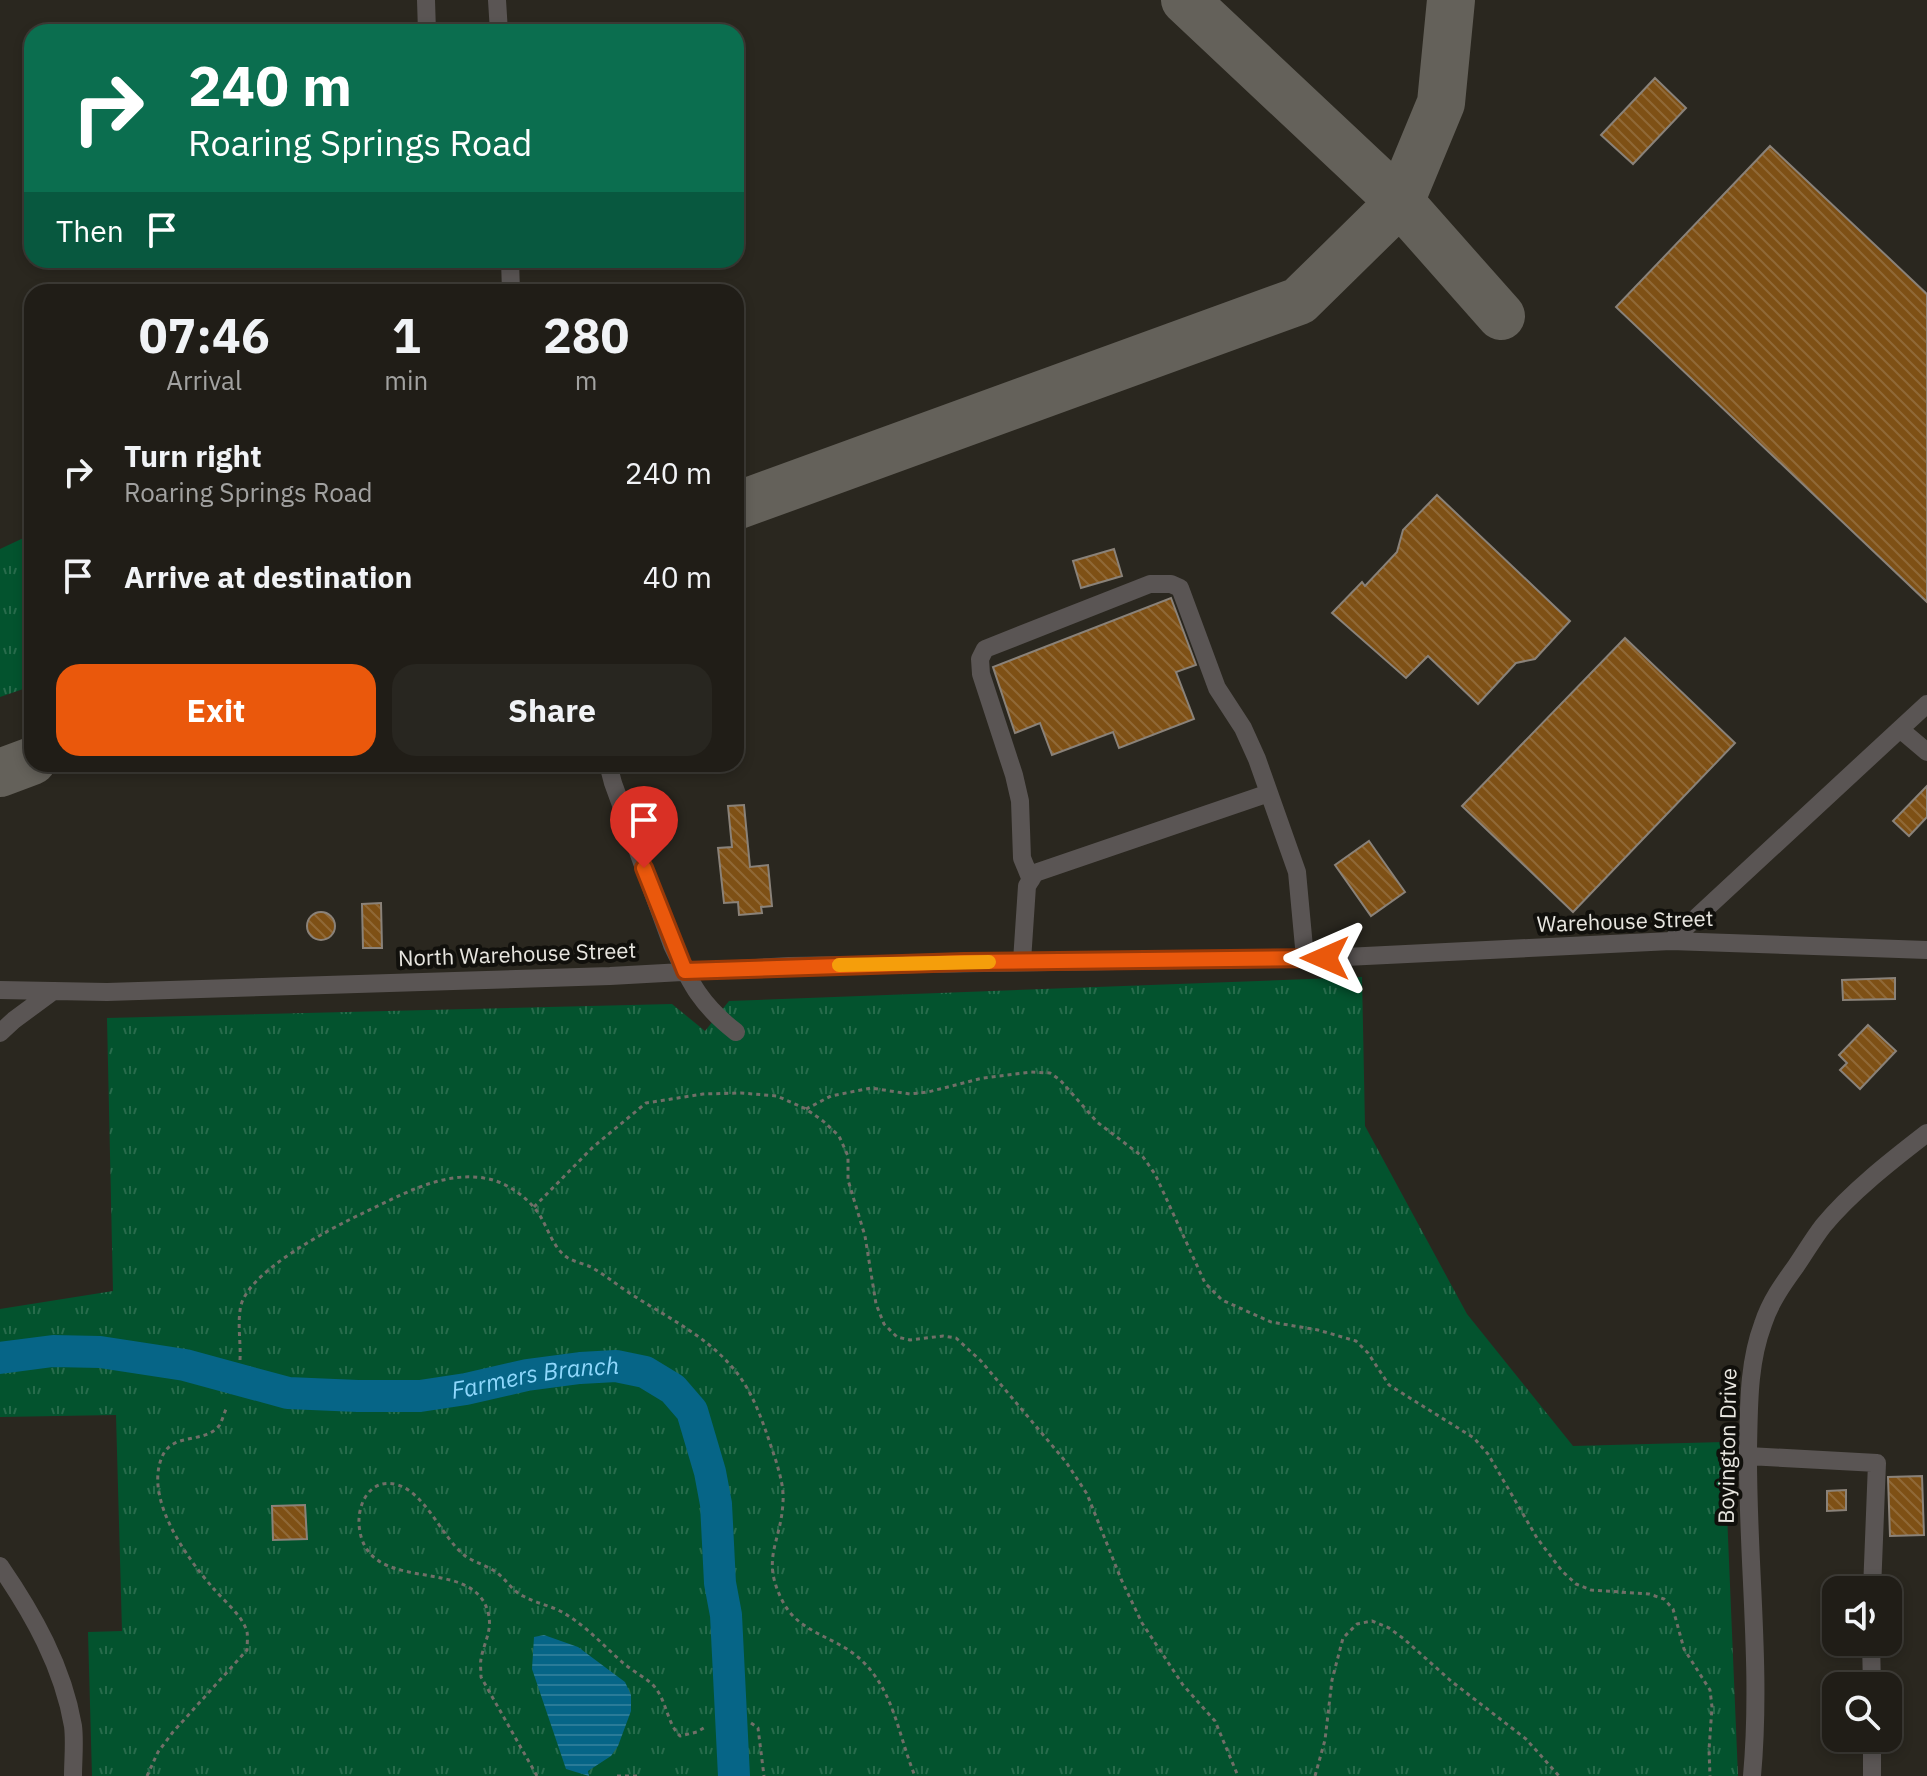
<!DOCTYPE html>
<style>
body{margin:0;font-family:"IBM Plex Sans",sans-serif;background:#282620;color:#f1f3f6;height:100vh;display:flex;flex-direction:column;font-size:30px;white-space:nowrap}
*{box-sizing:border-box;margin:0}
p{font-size:26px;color:#a2a2a1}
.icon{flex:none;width:44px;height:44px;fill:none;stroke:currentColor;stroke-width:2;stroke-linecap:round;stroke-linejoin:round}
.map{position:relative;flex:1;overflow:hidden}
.panel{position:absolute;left:24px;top:284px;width:720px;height:488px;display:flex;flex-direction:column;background:#201d17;border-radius:24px;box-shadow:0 4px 12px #0003,0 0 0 2px #3d3b36}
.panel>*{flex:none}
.guide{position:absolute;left:24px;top:24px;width:720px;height:244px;border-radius:24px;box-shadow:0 4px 12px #0003,0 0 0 2px #3d3b36;background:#0b6e4f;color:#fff;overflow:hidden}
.controls{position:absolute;left:1822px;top:1576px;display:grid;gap:16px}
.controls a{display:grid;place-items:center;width:80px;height:80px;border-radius:16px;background:#201d17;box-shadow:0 4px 12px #0003,0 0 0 2px #3d3b36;font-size:40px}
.pin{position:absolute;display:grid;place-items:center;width:68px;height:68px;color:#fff;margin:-82px -34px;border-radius:50% 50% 50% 0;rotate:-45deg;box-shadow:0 0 8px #0007}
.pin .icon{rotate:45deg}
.me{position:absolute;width:88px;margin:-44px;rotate:270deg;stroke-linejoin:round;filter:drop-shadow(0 0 6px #0008)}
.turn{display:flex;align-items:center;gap:28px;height:168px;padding:0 32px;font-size:36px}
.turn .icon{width:104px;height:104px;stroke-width:2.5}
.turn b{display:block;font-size:56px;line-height:68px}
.then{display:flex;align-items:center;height:76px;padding:0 32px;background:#0003;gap:16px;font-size:30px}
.eta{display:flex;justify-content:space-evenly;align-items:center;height:136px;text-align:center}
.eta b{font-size:48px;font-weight:700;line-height:56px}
.cta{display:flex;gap:16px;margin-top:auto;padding:16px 32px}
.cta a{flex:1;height:92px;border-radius:24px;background:#ea580c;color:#fff;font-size:32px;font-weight:700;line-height:92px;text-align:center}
.cta a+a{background:#282620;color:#f1f3f6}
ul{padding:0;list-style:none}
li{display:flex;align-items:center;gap:24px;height:104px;padding:0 32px}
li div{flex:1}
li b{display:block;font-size:30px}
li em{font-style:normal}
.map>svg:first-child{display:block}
.grass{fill:url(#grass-tufts)}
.water{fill:url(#water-rules)}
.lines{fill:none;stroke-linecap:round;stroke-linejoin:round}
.river{stroke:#066587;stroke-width:32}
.taxiway{stroke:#64615a;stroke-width:48}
.building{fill:url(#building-back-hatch);stroke:#8a8279;stroke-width:2}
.path{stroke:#716f68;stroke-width:3;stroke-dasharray:4 4;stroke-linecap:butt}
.minor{stroke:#5a5554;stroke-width:18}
.route-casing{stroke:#983908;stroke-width:20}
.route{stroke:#ea580c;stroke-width:14}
.slow{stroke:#f59e0b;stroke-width:14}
.labels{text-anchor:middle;stroke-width:8;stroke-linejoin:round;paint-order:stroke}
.street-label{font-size:22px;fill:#e8e6e0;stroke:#11100c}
.water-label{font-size:24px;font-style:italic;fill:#8fd8fc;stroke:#11100c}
</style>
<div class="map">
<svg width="1927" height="1776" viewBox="0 0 1927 1776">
<defs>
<pattern id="grass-tufts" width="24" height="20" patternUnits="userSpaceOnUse" patternTransform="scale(2)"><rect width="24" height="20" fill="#03532e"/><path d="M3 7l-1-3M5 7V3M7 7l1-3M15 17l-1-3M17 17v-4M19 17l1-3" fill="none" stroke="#286c4c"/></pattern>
<pattern id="water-rules" width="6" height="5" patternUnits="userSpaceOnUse" patternTransform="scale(2)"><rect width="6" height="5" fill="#066587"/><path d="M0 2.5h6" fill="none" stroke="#2a7b98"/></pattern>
<pattern id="building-back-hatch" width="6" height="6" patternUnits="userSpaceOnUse" patternTransform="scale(2)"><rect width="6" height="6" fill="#7e5015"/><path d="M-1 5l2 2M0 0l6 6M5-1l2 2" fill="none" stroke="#906937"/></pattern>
</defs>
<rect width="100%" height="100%" fill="#2a271f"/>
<path class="grass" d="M32,534V686L0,697V549Z
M1362,977L1365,1126L1467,1314L1573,1446L1724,1442L1738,1776H92L88,1632L122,1631L116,1415L0,1417V1309L113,1291L107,1018L672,1004L705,1031L729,1001Z"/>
<path class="water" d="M544,1635L578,1647L625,1682L631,1695V1711L618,1746L611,1756L588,1771L589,1776L566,1769L532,1669L534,1637Z"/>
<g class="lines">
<path class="river" id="s1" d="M0,1358L53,1351L100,1352L185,1365L288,1393L358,1396H420L466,1389L527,1375L580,1368L616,1366L645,1372L673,1389L692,1411L710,1472L716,1504L720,1583L726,1615L734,1776"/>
<path class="taxiway" d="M1451,0L1441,103L1400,202L1501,316
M736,506L1299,301L1400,202L1185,0
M0,773L32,761"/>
</g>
<path class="building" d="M1655,78L1686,108L1633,164L1601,135Z
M1770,146L1927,294V602L1616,307Z
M1437,495L1570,621L1535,659L1516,663L1478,704L1428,656L1406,678L1332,613L1362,582L1365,586L1397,552L1403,530Z
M1114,549L1122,576L1081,588L1073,561Z
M1171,598L1196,665L1176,672L1194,719L1119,748L1113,732L1052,755L1040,723L1015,733L993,667Z
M1625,638L1735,743L1573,912L1462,806Z
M1927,786V817L1909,836L1893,821Z
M744,805L750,867L768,865L772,906L761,907L762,913L739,915L738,902L724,903L718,848L732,847L728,806Z
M1369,841L1405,892L1371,916L1335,865Z
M381,903L382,948H363L362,904Z
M307 926a14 14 0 1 1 28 0a14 14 0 1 1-28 0Z
M1895,978V999L1843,1000L1842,980Z
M1868,1025L1896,1051L1860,1089L1840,1070L1847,1063L1839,1055Z
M1922,1476L1924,1535L1890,1536L1888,1477Z
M1846,1490V1510L1827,1511V1491Z
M305,1505L307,1539L273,1540L272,1506Z"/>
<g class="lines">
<path class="path" d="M806,1109L831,1096L871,1088L910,1094L928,1092L983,1078L1031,1072L1050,1073L1060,1080L1097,1122L1143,1157L1155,1174L1205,1283L1222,1300L1271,1322L1318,1330L1356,1341L1368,1353L1389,1385L1474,1438L1488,1454L1537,1538L1562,1571L1576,1584L1591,1590L1649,1594L1664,1599L1673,1609L1684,1649L1710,1690L1712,1707L1709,1750L1710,1776
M534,1207L593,1147L646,1103L703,1094L741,1093L777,1096L806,1109L823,1121L839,1136L848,1156V1180L865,1236L876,1304L884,1324L897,1337L910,1340L943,1336L956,1338L981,1361L1066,1462L1087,1494L1121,1579L1142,1623L1183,1685L1215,1721L1238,1776
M240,1360C241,1342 237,1323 241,1305C251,1270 328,1230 359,1215C398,1197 440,1171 484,1178C506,1181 531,1199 542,1219C549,1232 555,1250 568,1258C575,1262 584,1264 591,1267C605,1275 617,1285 631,1294C668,1318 709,1337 737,1373C756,1397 766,1432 776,1461C780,1475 784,1488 783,1502C781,1544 760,1558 783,1602C799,1633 834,1636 859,1658C894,1689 898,1735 915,1776
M751,1723L758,1728L764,1776
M147,1776L158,1752L173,1732L247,1650C247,1645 248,1637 247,1632C243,1616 224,1601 213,1588C187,1558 144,1499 162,1457C172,1432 204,1444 219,1426C222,1421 224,1414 226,1409
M537,1776L481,1677C481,1671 480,1664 481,1659C484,1642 493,1630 488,1612C472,1553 364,1599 359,1524C358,1502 371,1477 398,1485C426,1494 442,1537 464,1555C473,1562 486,1565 496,1572C506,1579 512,1591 523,1596C537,1604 554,1606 567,1615C588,1628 604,1646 622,1662C631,1670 643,1676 652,1684C667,1699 666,1722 680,1736L697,1732L707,1726
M617,1776H637
M1315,1776L1325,1740L1332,1680L1343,1638L1357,1624L1372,1621L1389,1628L1404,1639L1451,1681L1526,1739L1559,1776"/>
<path class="minor" d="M426,0L427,32
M497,0L499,32
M510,260L511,292
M1901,730L1927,752
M608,764L613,783L672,945C691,984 701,1005 736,1032
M1031,880L1022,858L1020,801L1014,775L981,674L980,659L985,649L1150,584H1171L1180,588L1217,688L1243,728L1257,759L1297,872L1305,958
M1671,941L1927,704
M1022,961L1027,886L1035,873L1269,793
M0,990L107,992L610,976L789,966L1325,958L1671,941L1927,950
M0,1033L14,1020L52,992
M1748,1456L1877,1463L1872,1590
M0,1566C33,1614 63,1667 73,1726C75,1742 73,1760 73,1776
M1871,1642L1872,1686
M1752,1776C1762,1667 1747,1558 1748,1449C1749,1407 1748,1364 1763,1324C1770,1302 1783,1284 1796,1266C1805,1253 1813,1239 1823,1226C1851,1192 1892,1160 1927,1133
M1872,1776V1738"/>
</g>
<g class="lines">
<defs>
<path id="route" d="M644,868L685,971L964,962L1325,958"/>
</defs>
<use href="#route" class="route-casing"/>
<use href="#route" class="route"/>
<path class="slow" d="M839,965L989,962"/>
</g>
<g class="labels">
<g class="street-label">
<text transform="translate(1625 921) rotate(-2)" y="8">Warehouse Street</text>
<text transform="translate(517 954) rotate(-2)" y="8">North Warehouse Street</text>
<text transform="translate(1727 1446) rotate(-89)" y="8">Boyington Drive</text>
</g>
<g class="water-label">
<text dy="8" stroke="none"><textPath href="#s1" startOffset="542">Farmers Branch</textPath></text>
</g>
</g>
</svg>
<div class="controls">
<a><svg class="icon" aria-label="sound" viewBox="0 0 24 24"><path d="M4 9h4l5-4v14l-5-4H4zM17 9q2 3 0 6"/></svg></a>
<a><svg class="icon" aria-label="search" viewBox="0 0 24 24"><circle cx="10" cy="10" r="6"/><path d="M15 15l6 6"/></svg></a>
</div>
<div class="pin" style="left:644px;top:868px;background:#d93025"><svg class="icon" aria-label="arrive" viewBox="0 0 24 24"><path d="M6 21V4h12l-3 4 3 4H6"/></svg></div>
<svg class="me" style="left:1325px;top:958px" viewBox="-20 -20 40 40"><path d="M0-17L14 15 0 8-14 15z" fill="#ea580c" stroke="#fff" stroke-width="4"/></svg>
<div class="guide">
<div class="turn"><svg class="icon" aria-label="right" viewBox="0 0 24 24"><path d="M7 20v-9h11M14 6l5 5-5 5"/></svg><div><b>240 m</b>Roaring Springs Road</div></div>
<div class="then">Then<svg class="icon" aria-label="arrive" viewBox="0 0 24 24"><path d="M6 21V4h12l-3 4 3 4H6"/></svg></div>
</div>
<section class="panel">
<div class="eta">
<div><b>07:46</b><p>Arrival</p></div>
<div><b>1</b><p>min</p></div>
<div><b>280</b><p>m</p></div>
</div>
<ul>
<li><svg class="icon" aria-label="right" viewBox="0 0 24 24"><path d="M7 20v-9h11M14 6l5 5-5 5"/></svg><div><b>Turn right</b><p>Roaring Springs Road</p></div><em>240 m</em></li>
<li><svg class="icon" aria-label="arrive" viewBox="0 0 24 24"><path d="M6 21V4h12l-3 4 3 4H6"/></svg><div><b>Arrive at destination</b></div><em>40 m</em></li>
</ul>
<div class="cta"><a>Exit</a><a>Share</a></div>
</section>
</div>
